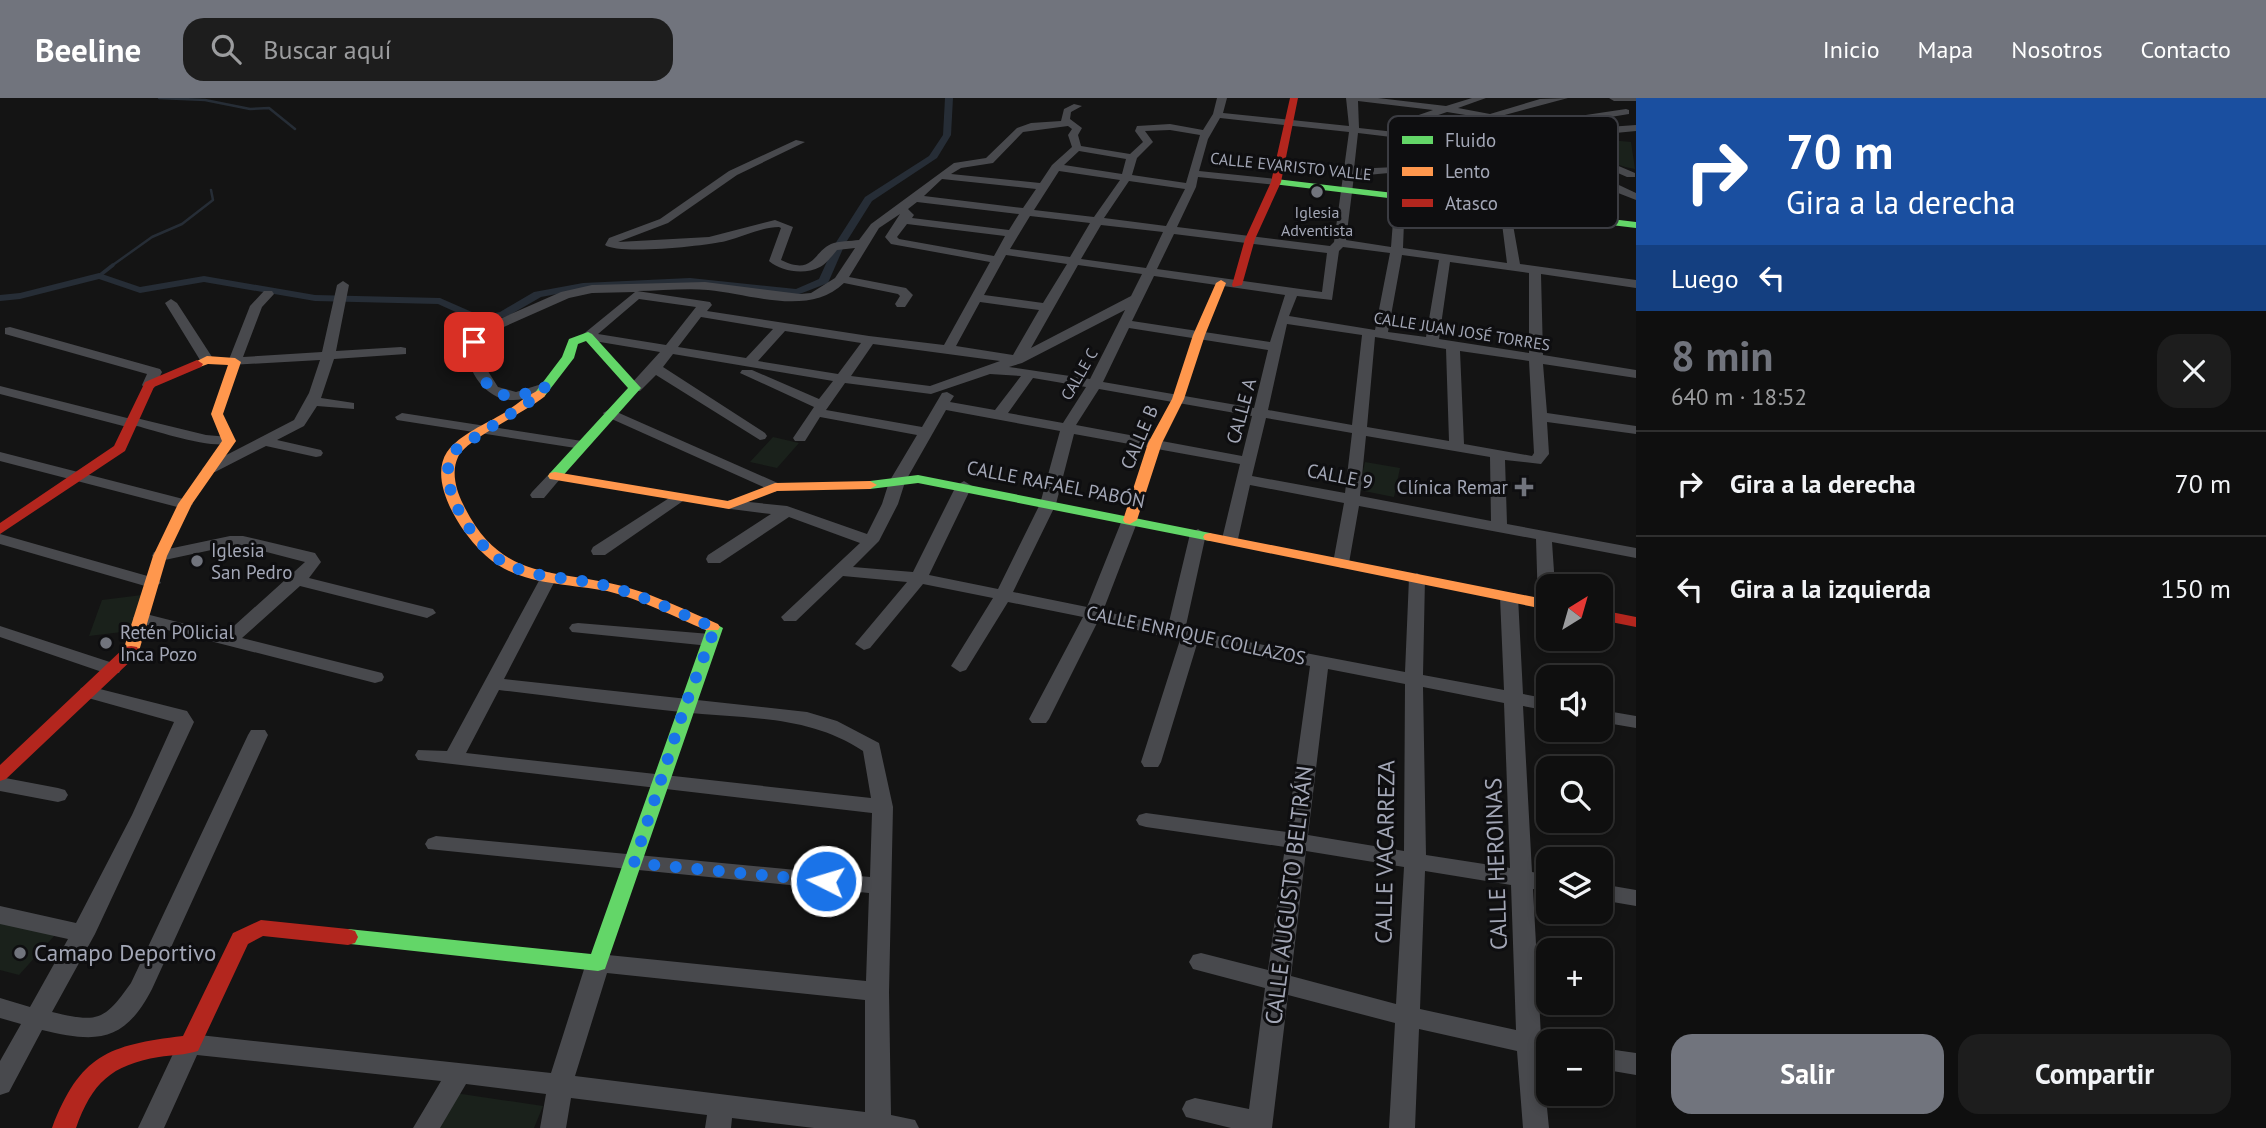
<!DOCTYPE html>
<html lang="es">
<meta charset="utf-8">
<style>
body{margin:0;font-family:"PT Sans",sans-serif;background:#1d1d1d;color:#f1f3f6;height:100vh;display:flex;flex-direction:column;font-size:26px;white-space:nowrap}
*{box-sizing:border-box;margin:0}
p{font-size:23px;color:#9b9c9e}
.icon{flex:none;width:38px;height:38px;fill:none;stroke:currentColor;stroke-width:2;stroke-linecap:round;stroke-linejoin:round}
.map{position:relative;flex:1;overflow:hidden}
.sheet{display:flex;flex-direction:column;background:#0f0f0f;width:630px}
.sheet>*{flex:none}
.top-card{background:#1a4fa0;color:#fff;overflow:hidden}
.needle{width:46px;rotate:37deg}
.controls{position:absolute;left:1536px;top:476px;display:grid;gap:14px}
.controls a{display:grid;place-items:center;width:77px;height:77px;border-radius:14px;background:#0f0f0f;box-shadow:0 4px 10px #0003,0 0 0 2px #2f2f2f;font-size:35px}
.pin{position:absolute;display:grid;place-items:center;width:60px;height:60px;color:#fff;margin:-30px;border-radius:14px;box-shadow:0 4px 10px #0006}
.me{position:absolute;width:77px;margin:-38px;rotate:275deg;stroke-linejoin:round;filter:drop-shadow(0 0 5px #0008)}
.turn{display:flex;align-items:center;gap:24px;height:147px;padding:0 35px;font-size:32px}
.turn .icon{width:91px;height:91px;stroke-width:2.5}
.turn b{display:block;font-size:49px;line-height:60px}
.then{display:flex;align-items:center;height:66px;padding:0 35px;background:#0003;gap:14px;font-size:26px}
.round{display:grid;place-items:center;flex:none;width:74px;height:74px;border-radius:21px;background:#1d1d1d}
.head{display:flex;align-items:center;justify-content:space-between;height:119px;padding:0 35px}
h1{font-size:42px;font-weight:800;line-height:52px;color:#71747d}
.action{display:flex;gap:14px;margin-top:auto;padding:14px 35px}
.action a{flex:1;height:80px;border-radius:21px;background:#71747d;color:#fff;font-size:28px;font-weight:800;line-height:80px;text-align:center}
.action a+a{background:#1d1d1d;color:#f1f3f6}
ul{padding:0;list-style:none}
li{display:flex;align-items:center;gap:21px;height:105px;padding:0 35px;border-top:2px solid #2f2f2f}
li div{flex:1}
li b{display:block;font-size:26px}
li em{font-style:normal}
header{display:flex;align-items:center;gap:42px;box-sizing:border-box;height:98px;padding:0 35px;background:#71747d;color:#fff}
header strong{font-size:33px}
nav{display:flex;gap:38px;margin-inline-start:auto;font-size:24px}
.search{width:490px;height:63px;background:#1d1d1d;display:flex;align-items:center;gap:18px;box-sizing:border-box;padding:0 24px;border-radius:21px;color:#9b9c9e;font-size:26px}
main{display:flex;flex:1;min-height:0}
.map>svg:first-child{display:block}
.green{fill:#1a211b}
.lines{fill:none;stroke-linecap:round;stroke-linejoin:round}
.stream-far1{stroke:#262d36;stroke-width:2.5}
.stream{stroke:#262d36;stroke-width:3.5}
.canal{fill:#262d36;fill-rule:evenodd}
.street{fill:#48494d;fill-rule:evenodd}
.fast{fill:#63d668;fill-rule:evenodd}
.slow{fill:#ff974d;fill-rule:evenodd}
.jam{fill:#b3261e;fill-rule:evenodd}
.route{stroke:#1a73e8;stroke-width:12;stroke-dasharray:0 21.6}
.poi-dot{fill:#71747d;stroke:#0e0e10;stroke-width:2.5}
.labels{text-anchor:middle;stroke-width:6;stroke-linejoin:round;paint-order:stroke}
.far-street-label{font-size:16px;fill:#a3a7b6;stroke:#0e0e10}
.far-poi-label{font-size:16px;fill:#a3a7b6;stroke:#0e0e10}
.street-label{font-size:19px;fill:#a3a7b6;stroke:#0e0e10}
.poi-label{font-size:19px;fill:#a3a7b6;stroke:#0e0e10;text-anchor:start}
.near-street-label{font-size:23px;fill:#a3a7b6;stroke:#0e0e10}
.near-poi-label{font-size:23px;fill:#a3a7b6;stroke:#0e0e10;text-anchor:start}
.key{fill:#0e0e10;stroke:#3b3c42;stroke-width:2}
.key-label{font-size:19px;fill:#a3a7b6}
</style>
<header>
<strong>Beeline</strong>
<div class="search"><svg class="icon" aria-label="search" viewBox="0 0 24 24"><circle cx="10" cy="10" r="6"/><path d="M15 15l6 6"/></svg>Buscar aquí</div>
<nav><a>Inicio</a><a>Mapa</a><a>Nosotros</a><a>Contacto</a></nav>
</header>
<main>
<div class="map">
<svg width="1636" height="1030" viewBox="0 0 1636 1030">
<rect width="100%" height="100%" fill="#141414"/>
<path class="green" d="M1600,41L1631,44L1635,71C1615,67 1602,63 1600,41Z
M773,339L799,345L777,370L750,364Z
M1365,364L1400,370L1394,399L1359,392Z
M142,497L130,533L89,538L102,502Z
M0,824L55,837L19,877L0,872Z
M455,995L543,1008L534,1030H438Z"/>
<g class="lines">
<path class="stream-far1" d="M159,0L205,2L250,11L269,10L295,31
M110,169L152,139L182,126L213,102L211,92"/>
<path class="stream" d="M99,178L113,167"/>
<path class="canal" d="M945,0H953L951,37L937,60L872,103L845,146L828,185L797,197L690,186L583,191L541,199L508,218L480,225L438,206L315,203L204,184L140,195L99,181L20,201L0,203V197L20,195L99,175L140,189L204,178L315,197L440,200L481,218L500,214L534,194L583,185L690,180L796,191L819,181L835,146L865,99L929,58L943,37Z"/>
<path class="street" d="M1217,0H1227L1223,15L1349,28L1346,0H1378L1446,8L1472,0H1486L1458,10L1490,16L1540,1L1568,0L1501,18L1547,28L1579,18L1626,11L1629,12V16L1580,24L1558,31L1587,39L1608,29L1636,27V33L1605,36L1592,46L1600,60L1635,75V79H1627L1595,65L1574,66L1636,95V102L1590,84L1561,67L1519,69C1548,85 1568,85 1582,118L1580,120H1572L1564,102L1558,97L1505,70L1458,72L1535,111V115C1512,118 1468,82 1447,74C1437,70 1369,77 1354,78L1346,142L1391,149L1395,97L1400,94L1405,97L1403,150L1507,165L1500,110L1505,107L1510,110L1520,166L1636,182V190L1541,176L1543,257L1636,272V280L1543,266L1547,315L1636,328V336L1547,324L1549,356L1541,366L1505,362L1507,426L1636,450V460L1552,444L1555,488H1549L1547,511L1538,506L1536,441L1359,408L1349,465L1341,470L1333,465L1344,405L1250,387L1238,441L1230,446L1222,441L1240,366L1074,336L1056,406L1013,494L1087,509L1122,422L1130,417L1138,422L1103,513L1168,528L1190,436L1198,431L1206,436L1185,532L1405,574L1409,480L1417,475L1425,480L1423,577L1504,592L1500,499L1503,495H1515L1518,499L1523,596L1549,601V613L1523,608L1532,774L1549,777V793L1533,791L1541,938L1558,943H1549V960L1542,959L1549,1030H1523L1517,953L1419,931L1415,1030H1389L1395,925L1288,897L1272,1030H1231L1186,1019L1182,1011L1186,1003L1195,1000L1249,1011L1265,890L1193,871L1189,864L1193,857L1201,855L1268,872L1285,749L1146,729L1139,727L1136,722L1139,717L1146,715L1287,734L1310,568L1197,546L1161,664L1158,669H1144L1141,664L1180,542L1098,523L1049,621L1046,625H1032L1029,621L1083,519L1008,504L966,572L960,574L951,568L993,500L923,486L870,550L864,552L855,546L907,484L843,478L796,523H784L781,519L860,445L789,419L720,465H708L706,461L708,457L771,416L723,410L721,407L729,402L787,408L867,436L882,406L889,384L917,337L820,319L805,343H795L793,340L814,309L740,275L742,272H752L819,301L833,283L673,256L663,269L765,335L767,338L765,341L760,342L656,277L640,293H630V287L660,254L588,242L581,238L635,194L592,195L569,200L481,239L484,267L498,289L516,294L545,285L550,286V292C538,296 524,303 511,302C481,301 459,262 470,234L561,194L592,187L705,184L800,196L811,195L835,180L855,150L837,152C832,158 826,166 820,169C805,177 782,174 769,163L781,130L779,129C761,129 743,139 726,143C706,148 618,157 605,147L609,140L660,121L729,73L796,42L805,44L737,77L668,125L618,144L709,139L775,122L793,129L781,162C814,178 813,154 831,146C838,143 851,143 859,142L871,126L954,65L986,60L1017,30L1031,25L1061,23L1064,11L1074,6L1082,8L1071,14L1070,21L1082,30L1078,37L1081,48L1130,56L1143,44L1135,33L1137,28L1170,26L1203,32L1213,16ZM1358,3L1433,12L1413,19V36L1359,30ZM1447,14L1484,20L1477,26L1473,36L1479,49L1496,64L1450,67C1433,55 1424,42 1421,23ZM1220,20L1349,34L1334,144L1330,148L1177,129L1196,89L1198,79L1276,87L1281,84L1276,81L1199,73L1208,41ZM1493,22L1544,33L1542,42L1554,61L1509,63L1487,46L1483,36L1486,27ZM1068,28L1072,31L1068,37L1072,49L1052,67L1040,85L951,76L961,70L993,65L1023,34ZM1170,32L1200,37L1186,85L1132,77L1137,60L1153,44L1145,33ZM1358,35L1416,42L1437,67L1354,71ZM1554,35L1584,44L1582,46L1589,59L1565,61C1557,53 1551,47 1554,35ZM1079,53L1126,61L1122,76L1064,67ZM1059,73L1120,82L1094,119L1034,112ZM942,81L1036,91L1023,110L924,98ZM1129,83L1185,91L1166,128L1104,120ZM917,104L1019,116L1009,132L912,120L914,117L908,111ZM900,116L885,139L891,146L990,164L944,247L869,238L707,213L712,207L710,204L637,193C660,193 685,190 708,192C751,196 809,219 844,185L898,196L900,198L895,206L897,209H905L913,197L906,190L849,179L879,130ZM1030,118L1090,125L1070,159L1010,151ZM907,126L1005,138L994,158L899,141L897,139ZM1101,127L1163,134L1146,170L1081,161ZM1174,136L1327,155L1322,194L1157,171ZM1343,149L1390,155L1375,232L1289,218L1297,198L1332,202L1339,153ZM1006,157L1067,166L1043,205L984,197ZM1402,157L1439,162L1426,239L1388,234ZM1450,164L1529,175V255L1439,241ZM1078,167L1142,176L1131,198L1031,250ZM1154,178L1285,197L1270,244L1132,223ZM639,201L696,209L666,247L598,236ZM980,204L1039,212L1013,257L956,248ZM1125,212L1090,281L1009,269L1022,265ZM701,219L773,231L746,260L678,249ZM1287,226L1362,237L1352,327L1268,312ZM1129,230L1268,252L1254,310L1103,284ZM785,233L861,245L838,276L758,263ZM1375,239L1446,251L1449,343L1367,329ZM873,246L1000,263L930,288L851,278ZM1460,253L1529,263L1534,355L1532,358L1464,346ZM990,276L1021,278L995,312L950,304L954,298L947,294L942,295L922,329L826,312L845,285L931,296ZM1033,280L1086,289L1063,325L1008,315ZM1099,291L1252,318L1242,358L1076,327ZM946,312L1060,333L1040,406L998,491L929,477L972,388L964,383L956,388L913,474L853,469L879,443L898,406L905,384ZM1266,320L1352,335L1345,395L1252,378ZM1366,338L1490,359L1491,423L1360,398ZM1328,571L1405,586L1404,753L1308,737ZM1423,589L1504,605L1510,770L1426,757ZM1306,753L1404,769L1396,906L1291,878ZM1425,773L1511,787L1516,932L1420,911Z
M1609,0H1636V3H1614Z
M343,183L349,187L336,253L401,249L406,250V256L334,261L321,300L354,305V311L317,308L304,328L277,342L321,352L323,355L321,358L316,359L266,348L215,374H205L202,371L205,368L294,322L309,295L320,262L230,267L228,264L250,208L264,193H272L274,196L262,209L243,259L322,254L337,187Z
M171,201L177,205L214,262L212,265L207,266L200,262L165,205Z
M10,229L160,271L162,274L154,290H144L142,287L147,276L5,236V230Z
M0,288L127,320L132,319L206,337L229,339L236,343C222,355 156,333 137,328L131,330L0,296Z
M610,311L780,386L783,389L775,394L770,392L605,318L603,315Z
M402,315L582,343L589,347L582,351L397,322L395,319Z
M0,354L191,403L193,406L185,411L0,363Z
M555,373L560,375L563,378L560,381L544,400H532L530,397L532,394L550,375Z
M677,395L685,400L683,403L605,457H593L591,453L593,449Z
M0,436L158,481L161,485L152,490L0,446Z
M230,438H243L315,455L321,464L309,480L433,511L436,515L427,520L300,488L242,540L382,575L384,579L382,583L375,585L136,524L133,520L136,516L142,515L225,536L305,464L243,448H230L160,463L152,458L154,454Z
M549,474L557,479L504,581L807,614L837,623L879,645L893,709L889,894L891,1017L915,1022L919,1030H814L732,1020L731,1030H705L707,1017L571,1000L566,1030H540L546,996L466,986L440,1030H413L441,983L197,957L164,1030H138L181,939L190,936L551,975L586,865L590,858L598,856L866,883L869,795L428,751L425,746L428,741L436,738L870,779L872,715L418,662L415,657L418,652L447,653L541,479ZM499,592C559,599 620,608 681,614C744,621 808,616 863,653L871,700L466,655ZM607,875L865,902V1014L575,978Z
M578,525L710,536L719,542L710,548L572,534L569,530L572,526Z
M0,528L119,567L121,571L119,575H105L0,539Z
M88,588L187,613L194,624L95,836L52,914C98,925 104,923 131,885L248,637L251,632H265L268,637L152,891C124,945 97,945 42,932L9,994L0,997V963L21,926L0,920V900L30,909L68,841L0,826V808L76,825L132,717L174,624L81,598L79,594L81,590Z
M1601,612L1636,618V630L1601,624Z
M0,679L58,690L65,692L68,697L65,702L58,704L0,693Z
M1601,786L1636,792V808L1601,802Z
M1601,950L1636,955V977L1601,971Z"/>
<path class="fast" d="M1276,81L1636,124V130L1273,86V82Z
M588,234L592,236L641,290L560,381H550L548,378L550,375L628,290L586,243L578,246L574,260L544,299H536L534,296L562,259L569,241Z
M918,377L1210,435L1217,439L1210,443L918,385L870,391L863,387L870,383Z
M712,524L723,530L605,871L598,873L341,845L338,839L341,833L348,831L591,856L706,532L704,529Z"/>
<path class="slow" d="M1221,182L1226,185L1205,237L1184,301L1162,345L1137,422L1130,426L1125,425L1123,422L1148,345L1172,301L1193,237L1216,185Z
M207,258L235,260L241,264L223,316L236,343L192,406L167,458L139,553L137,557H125L123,553L153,458L178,406L222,343L211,316L228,267L208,266L197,270L191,266Z
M540,292L546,296L544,299C526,314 466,341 458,359C451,374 456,392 463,406C502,487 557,469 629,490C659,499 688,513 718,526L720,529L718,532H706C674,519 641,501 607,493C571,486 530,487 498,467C470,450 425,387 447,354C460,336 486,326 504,315C515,308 528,296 540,292Z
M555,374L728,403L775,385L870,383L877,387L870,391L777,393L729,411L550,381L548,378L550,375Z
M1210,435L1549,502V512L1205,442L1203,439L1205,436Z"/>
<path class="jam" d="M1290,0H1298L1281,84L1255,141L1242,187L1233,189L1232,187L1245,141L1271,84Z
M197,262L203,266L201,269L154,289L125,353L0,436V425L114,348L145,284Z
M1601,512L1636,519V529L1601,522Z
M131,548L137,549L139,553L137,557L6,681L0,683V667L125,549Z
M261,822L348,831L355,833L358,839L355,845L348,847L263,838L248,846L198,953C185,957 172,957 159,959C111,967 92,985 76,1030H52C80,957 108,947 183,938L233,835Z"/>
</g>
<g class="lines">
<path class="route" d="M474,244C478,266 482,298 512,298C523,298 535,292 545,289L538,298L454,353C432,385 475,449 505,465C533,480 564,479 594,485C635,493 676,514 715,530L685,608L634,765L826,783"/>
</g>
<g class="poi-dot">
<circle cx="1317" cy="94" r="7"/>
<path d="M1520.5 378.5h7v7h7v7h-7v7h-7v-7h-7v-7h7z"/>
<circle cx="197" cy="463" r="7"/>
<circle cx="106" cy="545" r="7"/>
<circle cx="20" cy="855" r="7"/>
</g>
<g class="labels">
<g class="far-street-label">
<text transform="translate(1291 68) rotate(6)" y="6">CALLE EVARISTO VALLE</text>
<text transform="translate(1462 233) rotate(9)" y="6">CALLE JUAN JOSÉ TORRES</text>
<text transform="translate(1079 276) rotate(-60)" y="6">CALLE C</text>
</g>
<g class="far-poi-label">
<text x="1317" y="120">Iglesia<tspan x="1317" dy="18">Adventista</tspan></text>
</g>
<g class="street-label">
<text transform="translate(1241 313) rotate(-75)" y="7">CALLE A</text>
<text transform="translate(1139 339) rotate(-67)" y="7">CALLE B</text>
<text transform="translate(1340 378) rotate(11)" y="7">CALLE 9</text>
<text transform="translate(1056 386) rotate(11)" y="7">CALLE RAFAEL PABÓN</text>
<text transform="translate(1196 537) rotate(12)" y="7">CALLE ENRIQUE COLLAZOS</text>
</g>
<g class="poi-label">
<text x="1508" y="396" text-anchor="end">Clínica Remar</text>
<text x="211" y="459">Iglesia<tspan x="211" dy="22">San Pedro</tspan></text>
<text x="120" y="541">Retén POlicial<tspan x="120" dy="22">Inca Pozo</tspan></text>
</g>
<g class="near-street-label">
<text transform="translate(1385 754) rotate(-89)" y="8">CALLE VACARREZA</text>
<text transform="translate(1496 766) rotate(-92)" y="8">CALLE HEROINAS</text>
<text transform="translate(1289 797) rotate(-83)" y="8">CALLE AUGUSTO BELTRÁN</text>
</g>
<g class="near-poi-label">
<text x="34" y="863">Camapo Deportivo</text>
</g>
</g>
<rect x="1388" y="18" width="230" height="112" rx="10" class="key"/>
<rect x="1402" y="38" width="31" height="8" fill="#63d668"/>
<rect x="1402" y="69" width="31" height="9" fill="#ff974d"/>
<rect x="1402" y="101" width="31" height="8" fill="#b3261e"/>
<g class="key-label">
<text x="1445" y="49">Fluido</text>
<text x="1445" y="80">Lento</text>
<text x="1445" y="112">Atasco</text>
</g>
</svg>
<div class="controls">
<a><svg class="needle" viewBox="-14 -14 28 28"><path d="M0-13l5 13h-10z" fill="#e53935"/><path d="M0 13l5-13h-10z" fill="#9b9c9e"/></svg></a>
<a><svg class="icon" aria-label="sound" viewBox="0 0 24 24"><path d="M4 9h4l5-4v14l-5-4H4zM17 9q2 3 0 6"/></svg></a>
<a><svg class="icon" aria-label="search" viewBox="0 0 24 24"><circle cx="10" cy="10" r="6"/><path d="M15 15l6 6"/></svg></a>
<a><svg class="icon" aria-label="layers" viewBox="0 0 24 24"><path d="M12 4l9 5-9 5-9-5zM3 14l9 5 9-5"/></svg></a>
<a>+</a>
<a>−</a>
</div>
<div class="pin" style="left:474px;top:244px;background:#d93025"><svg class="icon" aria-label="arrive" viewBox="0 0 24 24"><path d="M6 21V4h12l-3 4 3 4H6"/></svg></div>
<svg class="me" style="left:826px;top:783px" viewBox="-20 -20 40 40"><circle r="17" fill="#1a73e8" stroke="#fff" stroke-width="3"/><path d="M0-11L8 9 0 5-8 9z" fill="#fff"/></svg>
</div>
<section class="sheet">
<div class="top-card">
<div class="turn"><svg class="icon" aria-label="right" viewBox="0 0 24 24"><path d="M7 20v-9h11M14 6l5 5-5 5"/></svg><div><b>70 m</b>Gira a la derecha</div></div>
<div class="then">Luego<svg class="icon" aria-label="left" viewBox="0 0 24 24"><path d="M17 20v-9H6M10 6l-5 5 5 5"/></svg></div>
</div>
<div class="head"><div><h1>8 min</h1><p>640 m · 18:52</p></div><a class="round"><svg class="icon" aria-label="close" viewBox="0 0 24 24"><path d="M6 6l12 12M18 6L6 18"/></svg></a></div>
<ul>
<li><svg class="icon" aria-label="right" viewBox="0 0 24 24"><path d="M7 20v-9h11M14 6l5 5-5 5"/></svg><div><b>Gira a la derecha</b></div><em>70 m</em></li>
<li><svg class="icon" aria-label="left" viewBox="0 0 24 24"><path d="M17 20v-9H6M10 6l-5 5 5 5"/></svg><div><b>Gira a la izquierda</b></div><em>150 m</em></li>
</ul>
<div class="action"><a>Salir</a><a>Compartir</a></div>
</section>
</main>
